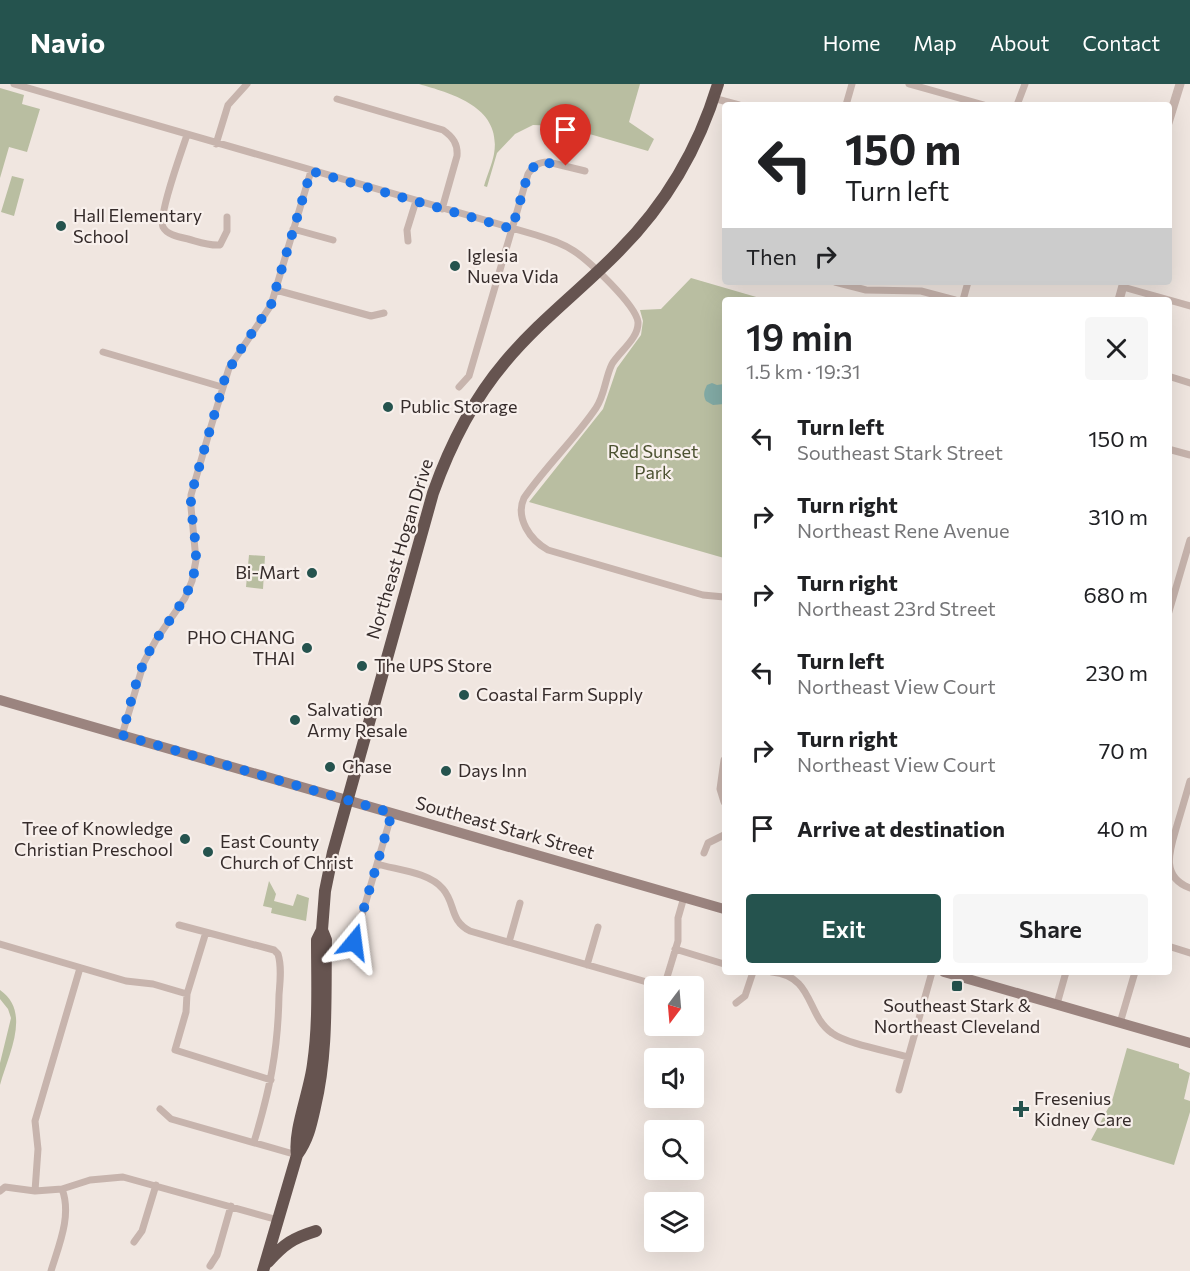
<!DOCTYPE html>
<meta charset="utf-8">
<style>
body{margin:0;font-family:Commissioner,sans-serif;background:#f6f6f6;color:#202124;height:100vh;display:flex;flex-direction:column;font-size:22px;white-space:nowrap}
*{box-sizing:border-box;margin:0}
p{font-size:20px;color:#757577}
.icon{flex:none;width:33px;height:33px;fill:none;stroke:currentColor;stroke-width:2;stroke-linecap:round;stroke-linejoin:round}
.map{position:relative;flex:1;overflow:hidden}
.panel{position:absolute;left:722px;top:213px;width:450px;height:678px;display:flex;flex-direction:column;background:#fff;border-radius:6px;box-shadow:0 6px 24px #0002}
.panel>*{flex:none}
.banner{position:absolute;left:722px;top:18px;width:450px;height:183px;border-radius:6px;box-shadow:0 6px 24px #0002;background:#fff;color:#202124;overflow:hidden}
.needle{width:39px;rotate:196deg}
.controls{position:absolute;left:644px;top:892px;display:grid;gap:12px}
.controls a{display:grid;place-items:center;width:60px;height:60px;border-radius:6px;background:#fff;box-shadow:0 6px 24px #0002;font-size:30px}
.pin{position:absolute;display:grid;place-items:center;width:51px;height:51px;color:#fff;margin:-62px -26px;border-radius:50% 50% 50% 0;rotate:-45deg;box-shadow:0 0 6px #0007}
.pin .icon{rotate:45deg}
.me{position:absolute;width:66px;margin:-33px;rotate:16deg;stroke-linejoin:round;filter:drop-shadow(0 0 4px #0008)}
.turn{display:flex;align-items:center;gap:21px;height:126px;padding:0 24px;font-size:27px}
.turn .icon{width:78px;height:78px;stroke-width:2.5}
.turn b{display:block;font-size:42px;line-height:51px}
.then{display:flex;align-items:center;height:57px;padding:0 24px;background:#0003;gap:12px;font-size:22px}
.round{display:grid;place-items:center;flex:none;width:63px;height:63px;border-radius:6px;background:#f6f6f6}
.summary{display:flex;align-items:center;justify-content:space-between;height:102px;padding:0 24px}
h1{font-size:36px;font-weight:600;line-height:45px}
.button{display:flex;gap:12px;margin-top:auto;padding:12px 24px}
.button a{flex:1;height:69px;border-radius:6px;background:#25534e;color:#fff;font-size:24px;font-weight:600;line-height:69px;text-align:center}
.button a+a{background:#f6f6f6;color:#202124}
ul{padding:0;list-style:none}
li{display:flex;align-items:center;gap:18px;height:78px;padding:0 24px}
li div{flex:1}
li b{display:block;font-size:22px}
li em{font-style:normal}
header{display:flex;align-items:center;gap:36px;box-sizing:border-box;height:84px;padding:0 30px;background:#25534e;color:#fff}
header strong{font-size:28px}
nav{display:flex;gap:33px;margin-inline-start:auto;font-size:21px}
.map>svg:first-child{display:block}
.green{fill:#b9bea1}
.water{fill:#82aaa5}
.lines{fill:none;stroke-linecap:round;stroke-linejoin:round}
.minor{stroke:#c7b4ad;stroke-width:7}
.tertiary{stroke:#c7b4ad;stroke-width:9}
.secondary{stroke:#9b847f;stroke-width:10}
.trunk{stroke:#665450;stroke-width:12}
.route{stroke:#1a73e8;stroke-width:10;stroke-dasharray:0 18}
.poi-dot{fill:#25534e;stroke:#f8f0ec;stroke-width:2}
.labels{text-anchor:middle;stroke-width:4.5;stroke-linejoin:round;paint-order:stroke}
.poi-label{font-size:18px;fill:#362c2b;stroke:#f8f0ec;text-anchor:start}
.park-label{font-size:18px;fill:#4c5231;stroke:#f8f0ec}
.street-label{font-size:18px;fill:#362c2b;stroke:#f8f0ec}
</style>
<header>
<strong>Navio</strong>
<nav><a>Home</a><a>Map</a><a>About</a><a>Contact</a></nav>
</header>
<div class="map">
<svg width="1190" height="1187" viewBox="0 0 1190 1187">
<rect width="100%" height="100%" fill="#f0e6e0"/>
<path class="green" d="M419,0H640L629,38L654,55L648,67L562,42L533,41L515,50L497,69L487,103L484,102C487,91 492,81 494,70C502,23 453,10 419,0Z
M0,4L24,11L22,20L40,25L27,68L9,63L0,94Z
M12,92L24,95L14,132L1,128Z
M691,194L767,216H724V474L529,418L603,325L617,284L641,251L643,237L640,226L661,225Z
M249,471L265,472L263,505L246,503Z
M269,797L276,810L274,817L293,822L297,810L309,814L306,837L271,829L272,824L263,822Z
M0,906C32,928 8,971 0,1001V979L11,934L8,925L0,915Z
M1127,964L1179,980V984L1190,989L1184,1015L1190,1017V1028L1174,1081L1091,1056L1112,1017Z"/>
<path class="water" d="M712,299L717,301L724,300V320L713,321L706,317C703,311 704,307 707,301Z"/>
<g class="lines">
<path class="minor" d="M14,0L536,151C549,155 562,159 574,167C589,177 636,221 638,238C639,254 620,267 612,280C605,294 605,311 596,324C575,355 546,382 524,414C515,434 530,456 548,466L703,511L724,513
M909,0L984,21
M713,14L739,21
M337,15L443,46C453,53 458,60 457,72L442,125
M846,21L852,0
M1017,21L1025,0
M187,51C182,66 158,132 163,143C167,151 179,153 188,155C199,158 209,162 220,161L227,147V133
M216,60L228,21L247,0
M293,145L333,156
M408,157L407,146L416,117
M835,198L866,206L921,207L955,216
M1123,203L1190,222
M276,206L371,232L384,229
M963,216L968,198
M103,268L222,303
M1168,292L1190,299
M459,303L469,292L528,90C533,82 538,78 548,78L585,87
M1168,365L1190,371
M1168,531L1190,456
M122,651L144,578L156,556L185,514L192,497L196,476L191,423V411L209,349L229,284L271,221L311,87
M724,676L720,705L724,718
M1190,697C1186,711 1182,725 1178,738C1171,763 1158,792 1190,804
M704,769L708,759L724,751
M377,780C397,786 429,788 443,805C456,820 449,836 470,847L664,903
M179,841L274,866L278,870C282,883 280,898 279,911C278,967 270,1005 254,1058
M206,848L187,910L186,928L175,966L271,996
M509,858L520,819
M0,860L126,897L153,900L187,910
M1168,862L1190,869
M675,865L724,880
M347,870L354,858L392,729
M587,881L598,843
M772,888C814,892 806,931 832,949C847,960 888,967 908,973
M664,903L678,857V834L684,813
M736,919L745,912L753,888
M1057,920L1066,888
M1120,939L1135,888
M899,1006L932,888
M160,1025L171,1035L297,1071
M0,1107L5,1103L35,1107L62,1105L90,1096L123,1093L278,1136
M35,1107L38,1065L35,1037L80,884
M134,1158L142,1147L156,1101
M210,1182L217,1171L231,1122
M51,1187C59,1161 72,1131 62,1105"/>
<path class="tertiary" d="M1168,39L1180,0
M1119,216L1124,198"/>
<path class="secondary" d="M0,616L724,825
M944,888L1190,959"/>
<path class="trunk" d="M297,1071C293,1047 310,1007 313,980C319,939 317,897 317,856L322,846L325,807L333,768L433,409C450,361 472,317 505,278C539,237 582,205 619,167C665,121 699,63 718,0
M268,1178C284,1160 293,1154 316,1147
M263,1187L297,1071C308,1056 311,1041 315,1023C328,968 325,913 326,856L322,846"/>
</g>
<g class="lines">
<path class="route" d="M354,858L392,729L122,651C130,624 135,594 149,568C163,541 187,520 194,489C200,463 190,437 191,411L225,294L237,271L271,221L311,87L512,145L528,90L536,80L542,78L566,82"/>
</g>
<g class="poi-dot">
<circle cx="61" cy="142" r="6"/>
<circle cx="455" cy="182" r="6"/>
<circle cx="388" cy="323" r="6"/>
<circle cx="312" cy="489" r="6"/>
<circle cx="307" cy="564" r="6"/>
<circle cx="362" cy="582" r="6"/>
<circle cx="464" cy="611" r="6"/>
<circle cx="295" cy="636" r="6"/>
<circle cx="330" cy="683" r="6"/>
<circle cx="446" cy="687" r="6"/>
<circle cx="185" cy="755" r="6"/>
<circle cx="208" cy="768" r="6"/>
<rect x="951" y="896" width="12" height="12" rx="3"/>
<path d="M1018 1016h6v6h6v6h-6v6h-6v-6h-6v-6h6z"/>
</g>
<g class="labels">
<g class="poi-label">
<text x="73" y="138">Hall Elementary<tspan x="73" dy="21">School</tspan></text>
<text x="467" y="178">Iglesia<tspan x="467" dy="21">Nueva Vida</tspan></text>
<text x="400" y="329">Public Storage</text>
<text x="300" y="495" text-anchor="end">Bi-Mart</text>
<text x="295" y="560" text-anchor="end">PHO CHANG<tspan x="295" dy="21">THAI</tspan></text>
<text x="374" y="588">The UPS Store</text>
<text x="476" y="617">Coastal Farm Supply</text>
<text x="307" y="632">Salvation<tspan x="307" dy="21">Army Resale</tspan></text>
<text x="342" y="689">Chase</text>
<text x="458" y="693">Days Inn</text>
<text x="173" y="751" text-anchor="end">Tree of Knowledge<tspan x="173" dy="21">Christian Preschool</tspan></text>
<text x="220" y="764">East County<tspan x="220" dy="21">Church of Christ</tspan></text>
<text x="957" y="928" text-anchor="middle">Southeast Stark &amp;<tspan x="957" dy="21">Northeast Cleveland</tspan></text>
<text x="1034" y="1021">Fresenius<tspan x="1034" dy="21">Kidney Care</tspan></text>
</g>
<g class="park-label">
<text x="653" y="374">Red Sunset<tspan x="653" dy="21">Park</tspan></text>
</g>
<g class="street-label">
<text transform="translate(400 465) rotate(-73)" y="6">Northeast Hogan Drive</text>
<text transform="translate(505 744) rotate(16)" y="6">Southeast Stark Street</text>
</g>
</g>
</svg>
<div class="controls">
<a><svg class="needle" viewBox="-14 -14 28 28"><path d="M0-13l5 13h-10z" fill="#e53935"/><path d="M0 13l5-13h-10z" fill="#757577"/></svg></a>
<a><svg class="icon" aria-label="sound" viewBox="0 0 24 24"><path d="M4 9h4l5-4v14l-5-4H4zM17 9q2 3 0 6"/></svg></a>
<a><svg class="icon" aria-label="search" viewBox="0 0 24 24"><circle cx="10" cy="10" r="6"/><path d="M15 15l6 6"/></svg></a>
<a><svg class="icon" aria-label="layers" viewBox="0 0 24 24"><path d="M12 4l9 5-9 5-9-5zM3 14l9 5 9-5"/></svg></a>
</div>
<div class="pin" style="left:566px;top:82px;background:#d93025"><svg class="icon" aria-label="arrive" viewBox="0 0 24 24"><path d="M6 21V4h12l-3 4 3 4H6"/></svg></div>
<svg class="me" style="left:354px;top:858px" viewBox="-20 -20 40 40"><path d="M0-17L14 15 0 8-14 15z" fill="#1a73e8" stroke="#fff" stroke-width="4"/></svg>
<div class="banner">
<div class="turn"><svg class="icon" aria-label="left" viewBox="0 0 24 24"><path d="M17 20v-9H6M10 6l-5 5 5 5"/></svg><div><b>150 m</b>Turn left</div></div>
<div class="then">Then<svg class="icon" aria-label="right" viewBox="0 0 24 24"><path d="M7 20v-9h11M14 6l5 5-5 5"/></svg></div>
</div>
<section class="panel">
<div class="summary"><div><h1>19 min</h1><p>1.5 km · 19:31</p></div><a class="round"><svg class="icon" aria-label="close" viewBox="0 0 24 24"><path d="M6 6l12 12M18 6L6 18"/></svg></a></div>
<ul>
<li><svg class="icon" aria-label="left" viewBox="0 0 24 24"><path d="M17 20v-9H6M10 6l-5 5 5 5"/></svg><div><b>Turn left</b><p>Southeast Stark Street</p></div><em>150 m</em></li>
<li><svg class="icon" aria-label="right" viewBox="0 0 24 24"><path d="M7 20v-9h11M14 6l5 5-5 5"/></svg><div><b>Turn right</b><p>Northeast Rene Avenue</p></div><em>310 m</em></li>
<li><svg class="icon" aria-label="right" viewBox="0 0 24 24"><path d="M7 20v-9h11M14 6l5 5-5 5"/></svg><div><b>Turn right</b><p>Northeast 23rd Street</p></div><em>680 m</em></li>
<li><svg class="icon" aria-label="left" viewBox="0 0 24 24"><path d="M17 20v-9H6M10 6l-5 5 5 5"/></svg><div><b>Turn left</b><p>Northeast View Court</p></div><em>230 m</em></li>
<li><svg class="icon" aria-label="right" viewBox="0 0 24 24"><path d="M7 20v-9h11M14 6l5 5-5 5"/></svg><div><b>Turn right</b><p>Northeast View Court</p></div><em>70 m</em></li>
<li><svg class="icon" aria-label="arrive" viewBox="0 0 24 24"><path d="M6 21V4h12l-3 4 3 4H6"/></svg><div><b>Arrive at destination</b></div><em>40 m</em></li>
</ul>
<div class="button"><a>Exit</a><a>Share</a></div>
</section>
</div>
